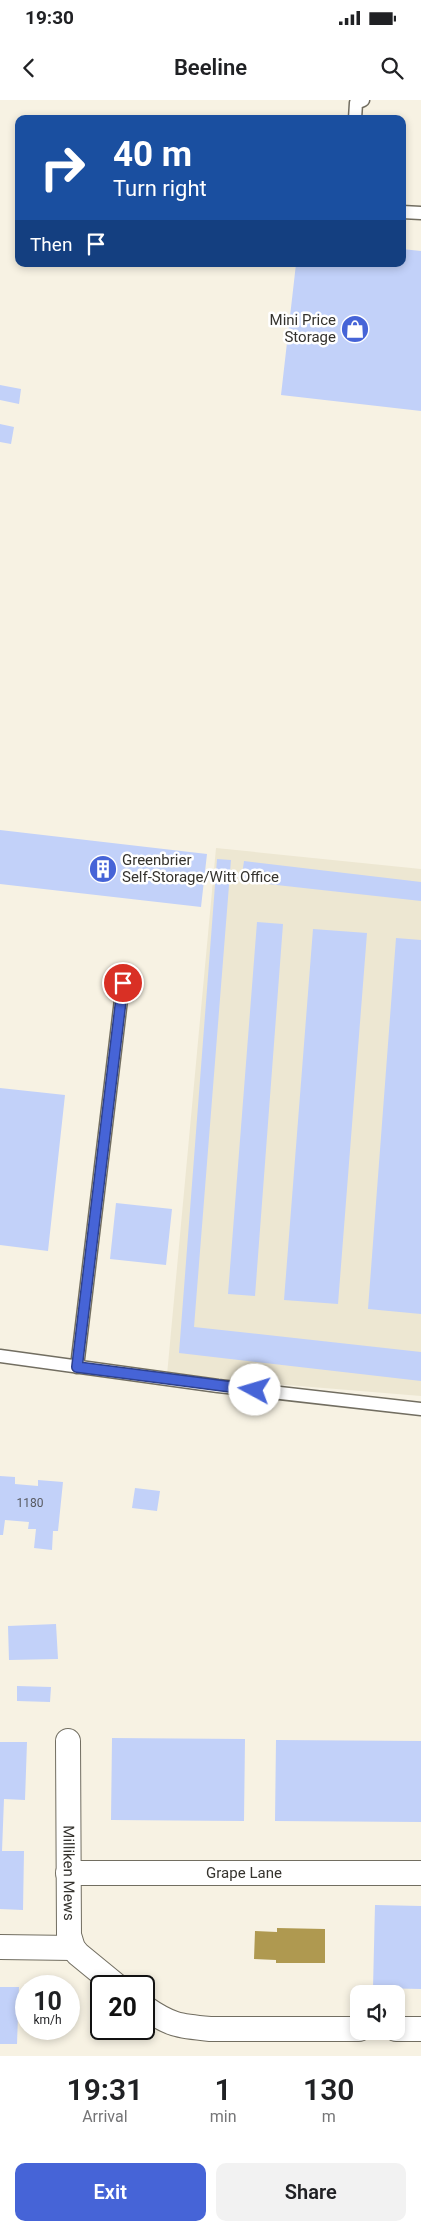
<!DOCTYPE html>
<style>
body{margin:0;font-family:Roboto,sans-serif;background:#f2f2f2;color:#202124;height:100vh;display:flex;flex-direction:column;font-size:19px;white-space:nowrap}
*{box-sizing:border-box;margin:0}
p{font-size:16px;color:#757577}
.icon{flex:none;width:28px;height:28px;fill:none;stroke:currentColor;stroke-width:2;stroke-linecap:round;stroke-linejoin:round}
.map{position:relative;height:1956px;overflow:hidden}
.details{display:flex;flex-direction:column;background:#fff;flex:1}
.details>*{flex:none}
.banner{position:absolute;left:15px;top:15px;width:391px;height:152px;border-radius:10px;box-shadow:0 2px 8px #0003;background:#1a4fa0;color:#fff;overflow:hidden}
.controls{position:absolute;left:350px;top:1885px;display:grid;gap:10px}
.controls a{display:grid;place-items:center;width:55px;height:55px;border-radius:10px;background:#fff;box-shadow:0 2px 8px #0003;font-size:25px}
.speed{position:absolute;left:15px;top:1875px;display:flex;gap:10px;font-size:25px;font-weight:700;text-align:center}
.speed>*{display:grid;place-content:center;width:65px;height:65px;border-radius:50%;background:#fff;box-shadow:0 2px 8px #0003;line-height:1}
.speed small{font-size:12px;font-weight:400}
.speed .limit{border:2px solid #111;border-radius:8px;background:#fff;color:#111}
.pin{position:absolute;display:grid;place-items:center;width:42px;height:42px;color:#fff;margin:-21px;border:2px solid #fff;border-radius:50%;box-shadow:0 1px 5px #0007}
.me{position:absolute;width:55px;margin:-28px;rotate:276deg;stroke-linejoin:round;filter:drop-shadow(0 0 4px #0008)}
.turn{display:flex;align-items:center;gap:18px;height:105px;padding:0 15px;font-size:22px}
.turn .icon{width:65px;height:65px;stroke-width:2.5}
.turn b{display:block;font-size:35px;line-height:42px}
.then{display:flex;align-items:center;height:48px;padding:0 15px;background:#0003;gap:10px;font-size:19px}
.eta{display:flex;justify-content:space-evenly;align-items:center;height:85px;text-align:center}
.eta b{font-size:30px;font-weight:600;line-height:35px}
.button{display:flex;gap:10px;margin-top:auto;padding:10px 15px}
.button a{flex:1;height:58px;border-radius:10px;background:#4664d7;color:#fff;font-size:20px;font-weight:600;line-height:58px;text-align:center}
.button a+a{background:#f2f2f2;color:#202124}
.status{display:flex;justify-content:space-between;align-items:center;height:35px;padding:0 25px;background:#fff;direction:ltr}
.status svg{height:14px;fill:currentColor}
header{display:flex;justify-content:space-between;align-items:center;height:65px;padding:0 15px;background:#fff;font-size:22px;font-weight:600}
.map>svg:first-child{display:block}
.built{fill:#ede7d2}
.water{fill:#af9950}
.building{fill:#c2d1f9}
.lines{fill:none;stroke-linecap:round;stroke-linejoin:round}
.service-casing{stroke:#726e61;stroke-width:15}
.minor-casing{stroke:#726e61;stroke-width:26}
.service{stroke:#fff;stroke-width:12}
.minor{stroke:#fff;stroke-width:24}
.route-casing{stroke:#2e418c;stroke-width:12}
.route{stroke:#4664d7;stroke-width:9}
.labels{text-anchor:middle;stroke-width:5;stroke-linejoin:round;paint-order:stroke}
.number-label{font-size:12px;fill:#585a61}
.poi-label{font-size:15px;fill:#35332e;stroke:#fff;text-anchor:end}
.street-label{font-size:15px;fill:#35332e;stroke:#fff}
</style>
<div class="status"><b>19:30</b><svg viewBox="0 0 49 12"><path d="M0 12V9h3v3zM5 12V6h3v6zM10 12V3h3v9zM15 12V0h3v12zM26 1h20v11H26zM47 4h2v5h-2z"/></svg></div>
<header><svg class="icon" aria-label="back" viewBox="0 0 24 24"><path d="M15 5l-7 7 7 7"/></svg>Beeline<svg class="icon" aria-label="search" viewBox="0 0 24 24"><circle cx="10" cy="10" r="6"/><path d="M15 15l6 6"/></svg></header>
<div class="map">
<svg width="421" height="1956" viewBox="0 0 421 1956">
<rect width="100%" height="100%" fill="#f7f2e3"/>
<path class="built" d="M216,748L421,769V1296L167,1275Z"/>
<path class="water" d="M277,1828L325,1829V1863H276V1860L254,1859L255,1831L277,1832Z"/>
<path class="building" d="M402,149L421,151V311L281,295L296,164H402Z
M0,285L21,289L19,304L0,300Z
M0,324L14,327L11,344L0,342Z
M0,730L207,754L201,807L0,784Z
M217,759L231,760L194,1227L421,1252V1281L179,1253Z
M244,761L421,782V801L241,781Z
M257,822L283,824L255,1196L228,1194Z
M313,829L367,833L338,1204L284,1200Z
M396,838L421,840V1214L368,1209Z
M0,988L65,995L48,1151L0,1145Z
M116,1103L172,1109L166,1165L110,1159Z
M0,1376L15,1377V1384L38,1386V1380L63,1382L58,1431H53L52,1450L34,1448L36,1429H28L29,1422L5,1420L3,1435H0Z
M135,1388L160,1391L157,1411L132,1408Z
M56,1524L58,1559L9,1560L8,1526Z
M17,1586L51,1587L50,1602L17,1601Z
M112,1638L245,1639L244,1721L111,1720Z
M276,1640L421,1641V1722L275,1721Z
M0,1642H27L25,1700L4,1699L2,1751H24L23,1810L0,1809Z
M375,1805L421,1806V1889L373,1888Z
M0,1887H19L17,1944H0Z"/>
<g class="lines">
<defs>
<path id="service" d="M355,19L356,3L363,0
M402,112L421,113
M0,1256L218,1286L421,1309
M77,1267L123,883"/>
<g id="minor">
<path id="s1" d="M68,1641L69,1835L73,1848L78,1854L117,1886"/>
<path id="s2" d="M68,1773H421"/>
<path d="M0,1847L73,1848"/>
<path d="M144,1907C170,1925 178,1926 210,1929H359"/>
<path d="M396,1929H421"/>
</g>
</defs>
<use href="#service" class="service-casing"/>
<use href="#minor" class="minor-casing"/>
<use href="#service" class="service"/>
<use href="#minor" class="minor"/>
</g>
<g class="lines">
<defs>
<path id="route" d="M123,883L77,1267L255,1290"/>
</defs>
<use href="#route" class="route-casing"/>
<use href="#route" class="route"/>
</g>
<defs>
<symbol id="shop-disc" viewBox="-11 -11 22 22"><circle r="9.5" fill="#4664d7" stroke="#fff"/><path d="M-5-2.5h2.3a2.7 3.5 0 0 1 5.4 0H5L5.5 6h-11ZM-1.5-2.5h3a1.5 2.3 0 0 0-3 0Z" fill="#fff"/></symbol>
<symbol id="building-disc" viewBox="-11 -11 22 22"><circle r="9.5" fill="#4664d7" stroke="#fff"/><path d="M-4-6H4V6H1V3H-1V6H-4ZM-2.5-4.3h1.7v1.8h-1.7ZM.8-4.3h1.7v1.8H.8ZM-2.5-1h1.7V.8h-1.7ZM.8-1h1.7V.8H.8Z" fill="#fff"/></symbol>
</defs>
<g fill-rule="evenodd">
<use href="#shop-disc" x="339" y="213" width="32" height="32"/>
<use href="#building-disc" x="87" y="753" width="32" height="32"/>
</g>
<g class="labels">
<g class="number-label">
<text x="30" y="1407">1180</text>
</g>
<g class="poi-label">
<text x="336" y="225">Mini Price<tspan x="336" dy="17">Storage</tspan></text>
<text x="122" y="765" text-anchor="start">Greenbrier<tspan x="122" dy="17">Self-Storage/Witt Office</tspan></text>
</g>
<g class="street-label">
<text dy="5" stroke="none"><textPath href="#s2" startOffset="176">Grape Lane</textPath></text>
<text dy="5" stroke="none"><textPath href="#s1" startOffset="132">Milliken Mews</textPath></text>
</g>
</g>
</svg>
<div class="controls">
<a><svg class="icon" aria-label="sound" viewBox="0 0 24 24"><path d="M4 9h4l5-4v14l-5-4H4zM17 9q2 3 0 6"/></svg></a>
</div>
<div class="speed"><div>10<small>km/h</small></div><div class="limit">20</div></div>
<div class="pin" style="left:123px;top:883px;background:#d93025"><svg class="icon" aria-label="arrive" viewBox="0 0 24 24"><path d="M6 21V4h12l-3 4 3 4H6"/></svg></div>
<svg class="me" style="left:255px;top:1290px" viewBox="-20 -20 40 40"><circle r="19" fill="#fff"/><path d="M0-13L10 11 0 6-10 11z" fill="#4664d7"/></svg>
<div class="banner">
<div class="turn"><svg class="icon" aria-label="right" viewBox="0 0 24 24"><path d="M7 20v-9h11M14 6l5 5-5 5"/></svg><div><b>40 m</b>Turn right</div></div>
<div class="then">Then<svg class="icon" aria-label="arrive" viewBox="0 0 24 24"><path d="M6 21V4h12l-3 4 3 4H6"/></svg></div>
</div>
</div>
<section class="details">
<div class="eta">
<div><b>19:31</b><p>Arrival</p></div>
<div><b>1</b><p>min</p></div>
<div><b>130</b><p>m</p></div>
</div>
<div class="button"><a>Exit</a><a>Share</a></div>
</section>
